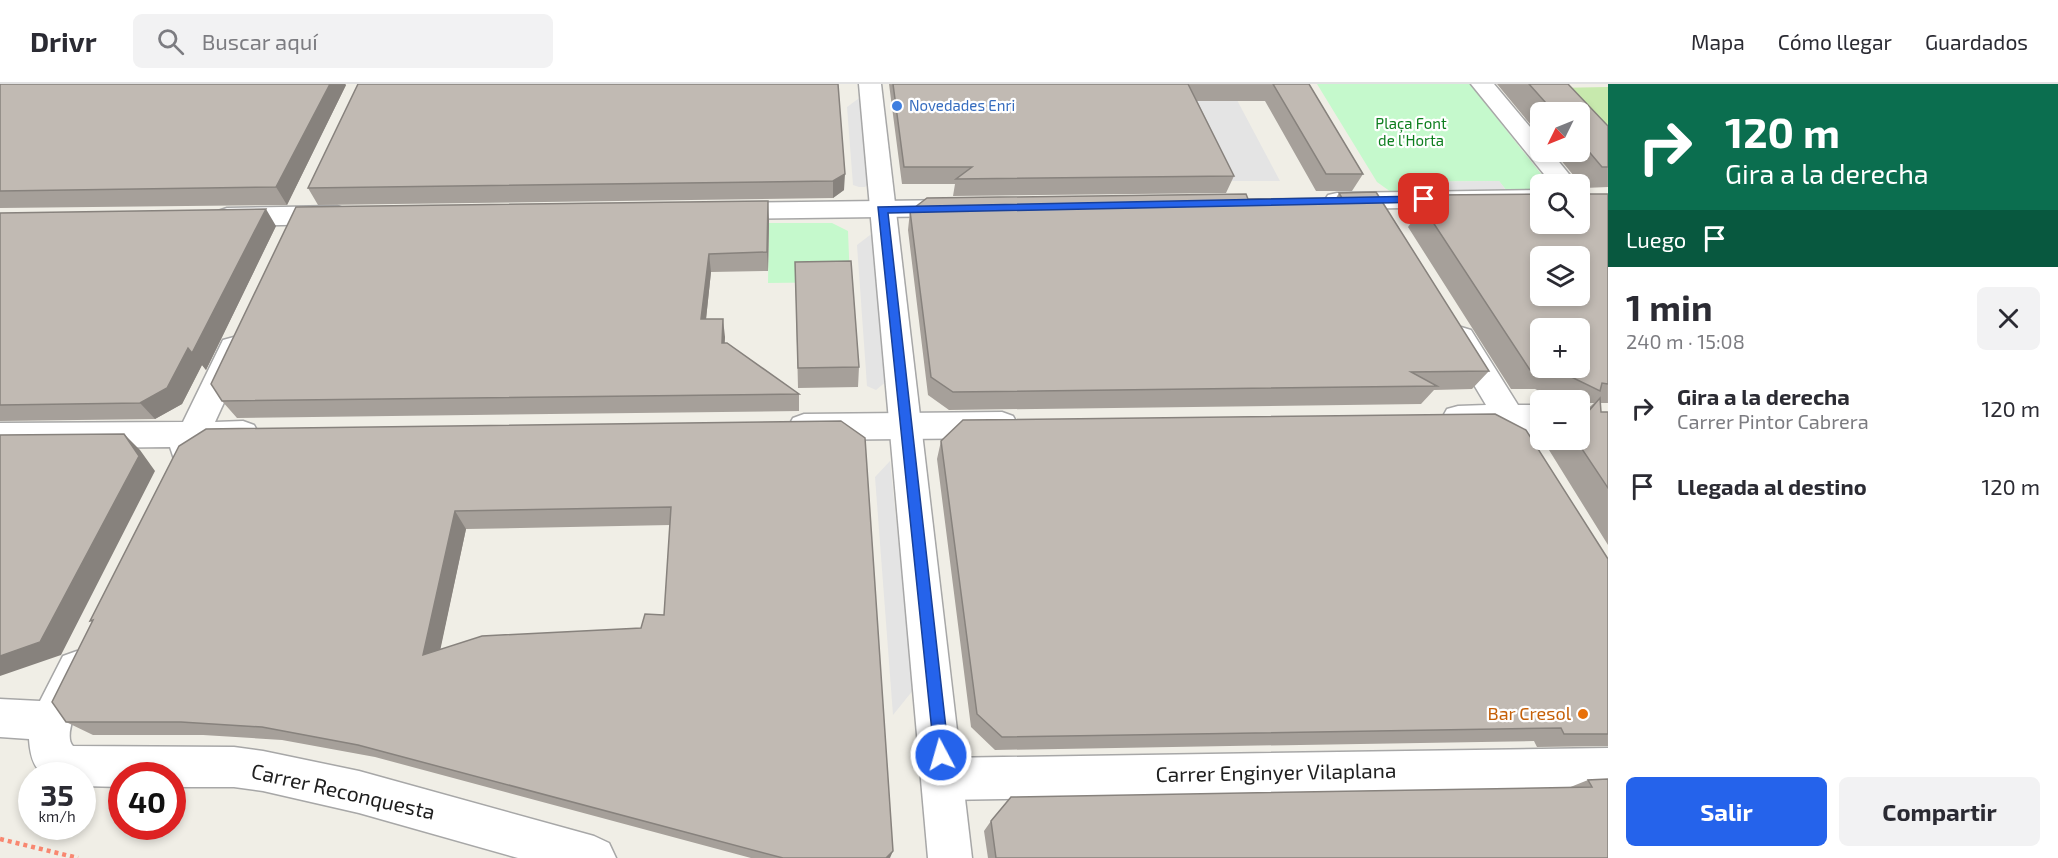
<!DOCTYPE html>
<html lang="es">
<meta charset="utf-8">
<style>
body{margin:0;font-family:"Exo 2",sans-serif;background:#f2f2f3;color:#2b2b33;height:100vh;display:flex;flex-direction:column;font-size:22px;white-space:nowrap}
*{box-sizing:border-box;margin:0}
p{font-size:20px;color:#7c7c81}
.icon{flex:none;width:33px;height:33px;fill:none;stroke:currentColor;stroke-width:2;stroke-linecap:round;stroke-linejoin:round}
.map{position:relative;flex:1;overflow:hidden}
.sheet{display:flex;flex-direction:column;background:#fff;width:450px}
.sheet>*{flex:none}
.banner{background:#0b6e4f;color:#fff;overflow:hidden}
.needle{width:39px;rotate:227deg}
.controls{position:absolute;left:1530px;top:18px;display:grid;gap:12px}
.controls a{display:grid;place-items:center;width:60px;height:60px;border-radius:9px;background:#fff;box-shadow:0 3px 9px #0003;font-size:30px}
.speed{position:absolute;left:18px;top:678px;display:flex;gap:12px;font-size:30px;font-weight:700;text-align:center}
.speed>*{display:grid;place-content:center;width:78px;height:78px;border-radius:50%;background:#fff;box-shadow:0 3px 9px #0003;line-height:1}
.speed small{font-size:15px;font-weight:400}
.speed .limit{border:9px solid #d22;background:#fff;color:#111}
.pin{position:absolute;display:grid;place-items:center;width:51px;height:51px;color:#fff;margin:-26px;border-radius:12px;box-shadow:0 3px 9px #0006}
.me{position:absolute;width:66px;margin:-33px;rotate:354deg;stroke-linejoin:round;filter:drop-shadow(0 0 4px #0008)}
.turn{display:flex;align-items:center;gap:21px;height:126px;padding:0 18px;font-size:27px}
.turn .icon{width:78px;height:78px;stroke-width:2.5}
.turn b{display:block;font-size:42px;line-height:51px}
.then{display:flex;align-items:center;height:57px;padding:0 18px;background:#0003;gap:12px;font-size:22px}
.round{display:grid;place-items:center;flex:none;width:63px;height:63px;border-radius:9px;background:#f2f2f3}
.head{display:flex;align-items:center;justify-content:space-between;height:102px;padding:0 18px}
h1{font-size:36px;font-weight:700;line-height:45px}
.action{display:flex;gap:12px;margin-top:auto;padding:12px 18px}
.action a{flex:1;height:69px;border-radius:9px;background:#2563eb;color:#fff;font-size:24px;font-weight:700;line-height:69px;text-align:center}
.action a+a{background:#f2f2f3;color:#2b2b33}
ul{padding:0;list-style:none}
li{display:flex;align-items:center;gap:18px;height:78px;padding:0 18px}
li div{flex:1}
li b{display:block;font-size:22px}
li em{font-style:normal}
header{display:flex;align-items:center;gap:36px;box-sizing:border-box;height:84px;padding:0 30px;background:#fff;border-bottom:2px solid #e1e1e2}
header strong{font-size:28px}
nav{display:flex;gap:33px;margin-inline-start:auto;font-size:21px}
.search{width:420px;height:54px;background:#f2f2f3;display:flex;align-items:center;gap:15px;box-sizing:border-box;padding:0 21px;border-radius:9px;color:#7c7c81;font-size:22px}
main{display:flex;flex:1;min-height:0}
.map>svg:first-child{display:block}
.grass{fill:#c7e9ad}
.park{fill:#c5f9cc}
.parking{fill:#e4e4e4}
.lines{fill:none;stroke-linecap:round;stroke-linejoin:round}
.minor-casing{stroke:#a7a7a7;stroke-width:3}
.tertiary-casing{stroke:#a7a7a7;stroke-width:3}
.path{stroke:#f88770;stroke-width:4.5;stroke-dasharray:4 4;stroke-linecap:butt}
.minor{fill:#fff;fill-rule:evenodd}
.tertiary{fill:#fff;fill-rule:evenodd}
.wall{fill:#a6a09a;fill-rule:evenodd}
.shaded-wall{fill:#87827d}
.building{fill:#c1bab3;stroke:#87827d;stroke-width:1.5;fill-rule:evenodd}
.route{fill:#2563eb;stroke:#184099;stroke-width:1.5}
.shop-dot{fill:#3f7fe0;stroke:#fff;stroke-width:2}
.food-dot{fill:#e8710a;stroke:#fff;stroke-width:2}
.labels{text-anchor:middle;stroke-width:4.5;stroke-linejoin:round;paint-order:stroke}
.far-shop-label{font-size:15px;fill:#366cbe;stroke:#fff;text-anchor:start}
.far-park-label{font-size:15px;fill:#0d7e1e;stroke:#fff}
.food-label{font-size:18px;fill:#c56008;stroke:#fff;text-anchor:end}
.near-street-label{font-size:21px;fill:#202020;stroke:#fff}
</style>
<header>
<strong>Drivr</strong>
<div class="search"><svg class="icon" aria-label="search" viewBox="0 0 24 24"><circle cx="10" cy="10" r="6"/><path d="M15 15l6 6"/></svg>Buscar aquí</div>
<nav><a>Mapa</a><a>Cómo llegar</a><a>Guardados</a></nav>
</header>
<main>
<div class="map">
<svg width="1608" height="774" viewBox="0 0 1608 774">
<rect width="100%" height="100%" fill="#f0eee6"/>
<path class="grass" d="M1608,3V67L1580,28L1553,4Z"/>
<path class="park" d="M1317,0H1470L1549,100H1540V110L1510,111L1499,97L1402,98L1410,112L1391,108L1377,98Z
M769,139H832L848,147L850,198L768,199Z"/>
<path class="parking" d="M862,12L870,98L865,103H859L853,101L847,23Z
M1237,16L1280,97H1221L1182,17Z
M1499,97L1510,111L1410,112L1401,98Z
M874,148L887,297L876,306L867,302L857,161Z
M890,377L914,605L893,631L875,393Z"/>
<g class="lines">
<defs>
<path id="minor" d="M1471,0H1494L1540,55V68H1551L1577,100H1552Z
M1540,106V122L1337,125L1328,123L1324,117L1328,111L1337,109Z
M958,116L967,118L971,124L967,130L958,132L725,135L716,133L712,127L716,121L725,119Z
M337,122L346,125L350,131L346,137L337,140L227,142L218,139L214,133L218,127L227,124Z
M1461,243L1471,246L1518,321H1540V345H1533L1535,349L1530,358L1519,362L1508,358L1501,346H1458L1447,343L1442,334L1447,325L1458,322L1486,321L1446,254L1451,246Z
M234,253L245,256L249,264L215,338L243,337L254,341L259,350L254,359L243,363H203L196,375L185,379L174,375L170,363L0,365V339L183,338L223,256Z
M1002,328L1013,332L1018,341L1013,350L1002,354L804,356L793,352L788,343L793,334L804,330Z
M77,567L91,572L96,585C89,600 60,649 73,662L234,663L263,667L359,687L594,752L609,759L616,774H518L359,729L263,707L234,703H172V692H122V703L82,702V692C48,692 32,697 29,655L0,653V615L40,617L63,572Z
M1608,664V704L943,716L928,710L922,695L928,680L943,674Z"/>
<path id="tertiary" d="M859,0H881L972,774H928Z"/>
</defs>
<use href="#minor" class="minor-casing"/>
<use href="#tertiary" class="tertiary-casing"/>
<path class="path" d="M0,755L78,774"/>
<use href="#minor" class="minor"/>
<use href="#tertiary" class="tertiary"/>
</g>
<path class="wall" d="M0,0H345L346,1L287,121L0,124Z
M838,0L844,106L833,114L318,121L308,104Z
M889,0H1309L1363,90L1352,107H1316L1265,17H1197L1234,92L1226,109L953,112L955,100H902Z
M1497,0H1568L1608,42V103L1584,104L1554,68H1580V28H1540V52Z
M1339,109L1489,287L1472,305L1434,306L1421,320L949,326L928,311L908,146L910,127L1248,115L1336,114Z
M1608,110V319H1600L1601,328H1608V461L1549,366L1558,356H1580V332L1594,319H1586L1580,325V316H1558L1535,305H1511L1408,143L1423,123Z
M0,129L276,142L206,286L202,281L182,320L155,335L0,337Z
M769,136L768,187L711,188L706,235L725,253L724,259L799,310V327L237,334L222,317Z
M795,178L859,283L858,303L798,304Z
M841,337L890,774H751L375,673L282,656L203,651H93L66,638L179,362ZM670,441L664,531L641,544L440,565L466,445Z
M941,357L1608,475V662L1537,663L1534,657L995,666L971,643L937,375Z
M1608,695V774H988L984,747L991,737L1568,704L1588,696Z"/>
<path class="shaded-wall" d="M330,0H345L346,1L287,121L276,103Z
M845,90L844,106L833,114V97Z
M768,117L769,136L768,187L767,168Z
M266,125L276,142L206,286L202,281L182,320L155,335L140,319L188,264Z
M709,170L711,188L704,254L701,235Z
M723,235L725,253L724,277L722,259Z
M124,350L140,366L155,387L61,571L0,592V572Z
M455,427L466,445L436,586L423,571Z
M893,767L890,774H886Z"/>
<path class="building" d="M0,0H330L276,103L0,107Z
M358,0H838L845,90L833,97L308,104Z
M893,0H1188L1234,92L956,95L972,83H904Z
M1273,0H1309L1363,90H1326Z
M1529,0H1568L1608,42V83H1602L1580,57V28H1554Z
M1376,108L1489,287L1411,288L1437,302L953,308L931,293L910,127L927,114L1246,110L1248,115L1342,114L1339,109Z
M1540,110V140H1580V110H1608V300L1602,299L1600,307L1555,285L1530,286L1423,123L1433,111ZM1540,172H1580V212H1540ZM1540,244H1580V284H1540Z
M768,117L767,168L709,170L701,235H723L722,259H727L799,310L222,317L211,300L296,123Z
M266,125L192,269L188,264L167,304L140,319L0,321V129Z
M851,177L859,283L798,284L795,178Z
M1600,314L1601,328H1608V404L1576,356H1580V337Z
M1495,330L1526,346L1608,475V650H1564L1561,644L1002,653L977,630L941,357L963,336Z
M841,337L865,354L893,767L886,774H783L358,661L262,643L181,638H66L52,618L93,536L90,537L179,362L206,345ZM671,423L664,531L645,530L641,544L482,552L423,571L455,427Z
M124,350L139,372L40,558L0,572V351Z
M1608,695V774H996L991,737L1011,713L1592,703L1588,696Z"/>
<path class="route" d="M1424,112L1429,115L1428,118L888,129L949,671L947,677L941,680L935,677L878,123Z"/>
<circle class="shop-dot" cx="897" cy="22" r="6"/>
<circle class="food-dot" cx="1583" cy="630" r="6"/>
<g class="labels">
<g class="far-shop-label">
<text x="909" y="27">Novedades Enri</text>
</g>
<g class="far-park-label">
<text x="1411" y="45">Plaça Font<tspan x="1411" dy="17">de l'Horta</tspan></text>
</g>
<g class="food-label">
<text x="1571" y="636">Bar Cresol</text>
</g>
<g class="near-street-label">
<text transform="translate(1276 689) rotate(-1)" y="7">Carrer Enginyer Vilaplana</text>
<text transform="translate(343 708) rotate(13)" y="7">Carrer Reconquesta</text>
</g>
</g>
</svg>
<div class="controls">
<a><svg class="needle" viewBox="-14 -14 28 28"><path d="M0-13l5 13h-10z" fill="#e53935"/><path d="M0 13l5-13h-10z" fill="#7c7c81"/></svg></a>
<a><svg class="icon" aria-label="search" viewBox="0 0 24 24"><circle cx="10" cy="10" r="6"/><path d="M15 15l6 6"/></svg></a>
<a><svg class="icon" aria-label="layers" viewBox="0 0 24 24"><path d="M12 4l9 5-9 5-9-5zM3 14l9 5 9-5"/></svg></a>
<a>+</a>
<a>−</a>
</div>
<div class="speed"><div>35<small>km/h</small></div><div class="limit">40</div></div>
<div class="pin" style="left:1424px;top:115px;background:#d93025"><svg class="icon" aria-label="arrive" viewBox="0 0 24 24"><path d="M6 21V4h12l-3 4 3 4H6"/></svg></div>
<svg class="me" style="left:941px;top:671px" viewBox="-20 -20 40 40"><circle r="17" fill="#2563eb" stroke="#fff" stroke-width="3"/><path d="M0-11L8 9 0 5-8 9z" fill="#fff"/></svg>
</div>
<section class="sheet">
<div class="banner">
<div class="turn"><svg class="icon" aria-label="right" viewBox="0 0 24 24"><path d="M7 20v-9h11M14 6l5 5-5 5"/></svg><div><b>120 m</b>Gira a la derecha</div></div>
<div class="then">Luego<svg class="icon" aria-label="arrive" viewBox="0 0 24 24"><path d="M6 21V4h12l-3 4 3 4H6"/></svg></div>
</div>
<div class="head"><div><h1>1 min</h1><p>240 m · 15:08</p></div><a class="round"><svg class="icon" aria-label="close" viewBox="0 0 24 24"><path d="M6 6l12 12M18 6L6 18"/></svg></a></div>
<ul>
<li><svg class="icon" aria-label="right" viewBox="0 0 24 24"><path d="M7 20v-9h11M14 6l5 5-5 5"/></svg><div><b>Gira a la derecha</b><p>Carrer Pintor Cabrera</p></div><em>120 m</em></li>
<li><svg class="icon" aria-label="arrive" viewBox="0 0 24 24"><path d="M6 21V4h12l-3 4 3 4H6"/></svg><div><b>Llegada al destino</b></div><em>120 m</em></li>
</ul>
<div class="action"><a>Salir</a><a>Compartir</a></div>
</section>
</main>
